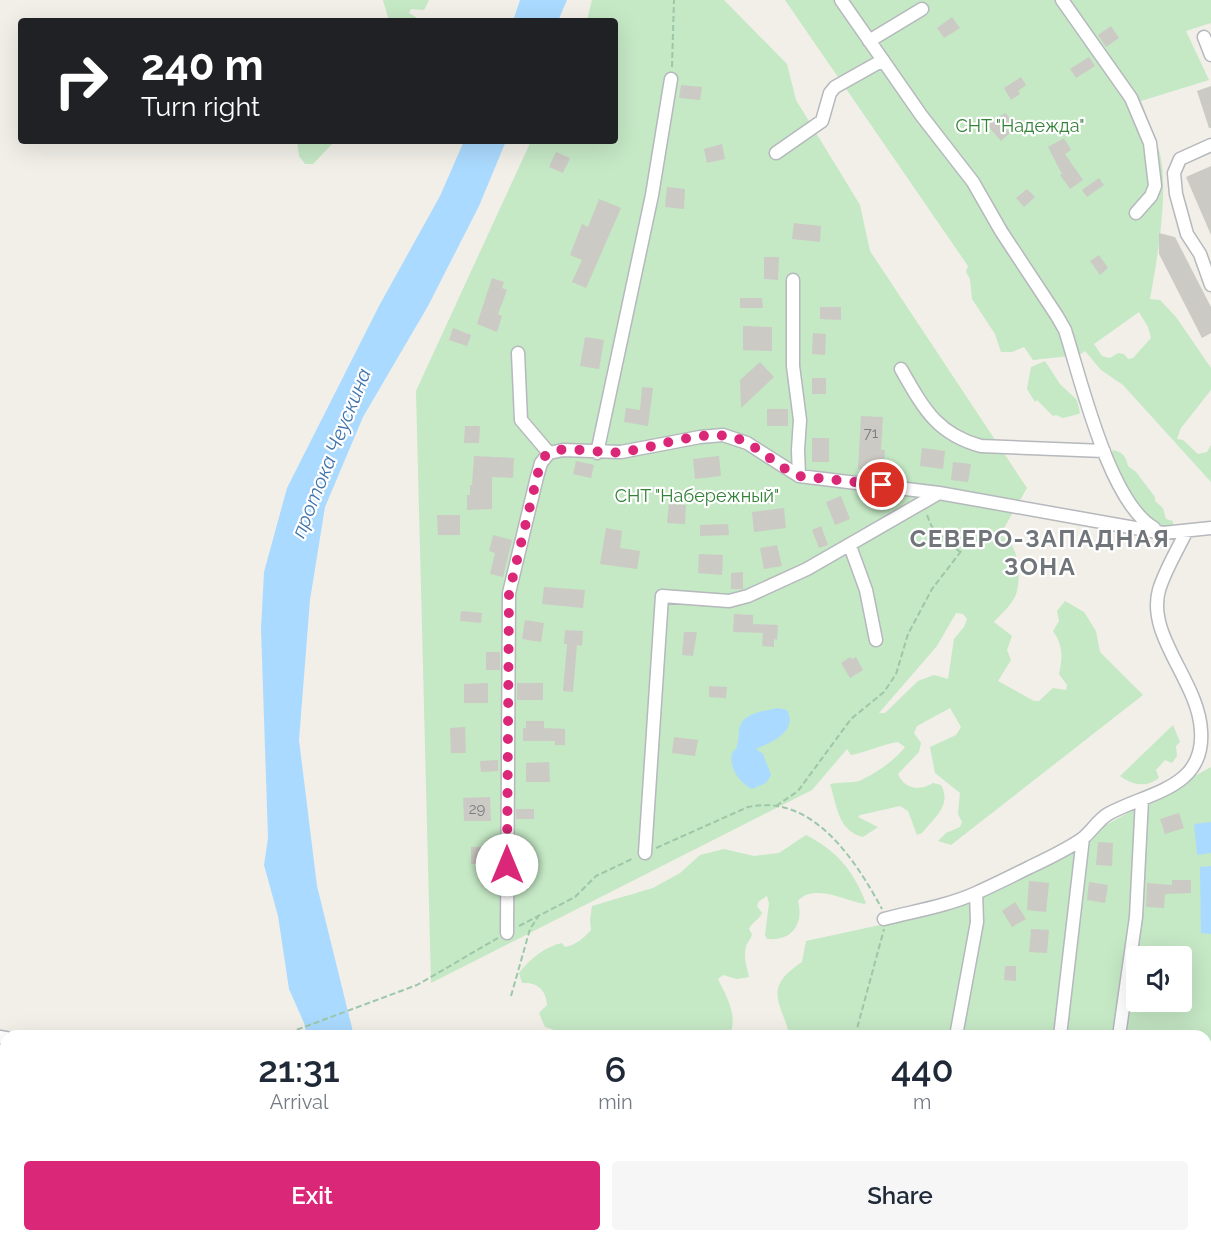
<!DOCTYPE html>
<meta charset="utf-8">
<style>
body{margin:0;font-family:Raleway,sans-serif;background:#f6f6f7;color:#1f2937;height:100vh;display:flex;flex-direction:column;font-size:22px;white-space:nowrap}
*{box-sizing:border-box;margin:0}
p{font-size:20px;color:#747a83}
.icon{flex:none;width:33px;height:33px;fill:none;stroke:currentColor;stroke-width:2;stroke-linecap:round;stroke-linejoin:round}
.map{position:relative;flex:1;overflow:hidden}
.sheet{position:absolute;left:0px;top:1030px;width:1212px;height:212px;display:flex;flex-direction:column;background:#fff;border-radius:18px 18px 0 0;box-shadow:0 6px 24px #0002}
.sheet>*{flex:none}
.hud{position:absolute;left:18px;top:18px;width:600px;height:126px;border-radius:6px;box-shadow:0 6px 24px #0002;background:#202124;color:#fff;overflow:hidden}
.controls{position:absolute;left:1126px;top:946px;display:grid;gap:12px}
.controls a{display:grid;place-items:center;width:66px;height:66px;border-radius:6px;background:#fff;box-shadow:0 6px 24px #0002;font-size:30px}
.pin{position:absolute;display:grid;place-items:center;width:51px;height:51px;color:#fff;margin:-26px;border:3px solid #fff;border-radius:50%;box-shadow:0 2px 6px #0007}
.me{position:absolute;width:66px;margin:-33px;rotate:0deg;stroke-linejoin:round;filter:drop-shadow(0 0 4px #0008)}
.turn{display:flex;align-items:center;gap:21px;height:126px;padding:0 24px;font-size:27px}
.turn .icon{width:78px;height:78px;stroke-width:2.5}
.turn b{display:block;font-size:42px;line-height:51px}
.eta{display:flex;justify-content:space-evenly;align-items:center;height:102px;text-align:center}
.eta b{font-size:36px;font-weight:600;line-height:42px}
.cta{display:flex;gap:12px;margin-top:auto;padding:12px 24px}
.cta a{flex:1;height:69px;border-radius:6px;background:#db2777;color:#fff;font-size:24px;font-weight:600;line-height:69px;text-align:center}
.cta a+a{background:#f6f6f7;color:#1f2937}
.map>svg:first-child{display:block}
.green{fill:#c5e8c5;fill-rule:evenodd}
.water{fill:#aadaff}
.building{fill:#cccac5}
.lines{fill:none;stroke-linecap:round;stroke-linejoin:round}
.minor-casing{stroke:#b5b8bc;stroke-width:15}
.path{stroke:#9cc7a9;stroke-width:2;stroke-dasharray:6 3;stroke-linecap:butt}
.minor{stroke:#fff;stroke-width:12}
.route{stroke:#db2777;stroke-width:10;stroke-dasharray:0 18}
.labels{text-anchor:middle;stroke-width:4.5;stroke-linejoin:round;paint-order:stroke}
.number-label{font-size:15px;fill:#7a7d7f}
.park-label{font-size:18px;fill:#348238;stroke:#fff}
.water-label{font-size:20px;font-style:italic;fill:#4174aa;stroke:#fff}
.district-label{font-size:24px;font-weight:bold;letter-spacing:1.5px;fill:#70757a;stroke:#fff}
</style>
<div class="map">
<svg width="1211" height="1241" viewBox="0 0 1211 1241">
<rect width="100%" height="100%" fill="#f1efe8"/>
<path class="green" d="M383,0H429L424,10L411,9L409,13L422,21H389Z
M592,0H724L787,64L796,100L860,205L870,251L1027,488L1000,535C1019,541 1021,576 1017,591C1015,602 1001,614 994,622L1012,636L1007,650L1011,660L998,681L1034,701H1039L1053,688L1066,690L1067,685L1059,674C1063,657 1063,645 1053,631L1059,621L1057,611L1065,601L1084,612L1096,631L1100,652L1143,695L951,845L938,841L946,833L960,827L962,822L958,814L960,793L935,773L930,747L956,735L961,727L950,708L917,726L914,733L921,743L919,752L898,774C905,790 920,791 933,783L941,785C952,805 935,817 922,833L917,835L908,811L900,806L860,815L858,817L878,827L863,837C838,831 837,806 830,784C838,782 854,783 859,781C875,774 894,761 905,747L898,742C882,744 868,752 851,755L847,749L812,790L431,983L416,391L531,141H615V21H587ZM956,613L963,614L967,619L964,627L954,639L948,679L934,675L918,681L885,713H879L937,646Z
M785,0H1211V23L1186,31L1209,80L1141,101C1147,118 1155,136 1160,154C1169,191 1157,261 1150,299L1160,300L1176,317L1211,368V390L1181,428L1177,439L1183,440L1198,454L1207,452L1211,445V482L1123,385L1101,370L1085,351L1079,355L1033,360L1024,347L1012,352H1001L995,334L972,299L970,279L966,272L968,266ZM1139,312L1148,327L1151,338L1133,358L1128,359L1124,354L1118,353L1110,358L1102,356L1094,344Z
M297,141H335L313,164H305L299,156Z
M1045,361L1060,384L1077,400L1080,413L1079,414L1063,418L1056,415L1053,416L1037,400L1035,402L1027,389L1031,367Z
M1113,450C1123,452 1126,457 1128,466L1136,472L1155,497V501L1163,508L1166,519L1173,521V524L1167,527H1157C1136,507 1124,484 1110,458Z
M1173,725L1180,742L1176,746L1177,756L1172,763L1165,760L1156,770L1159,778C1146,788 1132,785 1120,776Z
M1211,767V1217L1206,1220V1036H790C780,1000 763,988 802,962L806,941L917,917L952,904L954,909ZM1137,957H1182V1002H1137Z
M806,835C837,851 853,870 866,903L864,904C845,900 812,883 798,901C804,924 792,941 767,939L765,935L769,903L767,896L759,901L757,906L762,913C759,920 752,922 749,929L752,934C751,940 747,942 746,947C743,956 747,968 749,977L737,979L723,975L718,979C726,996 737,1013 731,1032L723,1036H572L545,1027L539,1013L547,1005C546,989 537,982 522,983L519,973C530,959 544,947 562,943L565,947C576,945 584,938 591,930L590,920L592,906L653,888L680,873L700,855L724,849L754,856L779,853Z
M454,1236H535L538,1241H462Z
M744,1236H1176L1167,1241H744Z"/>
<path class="water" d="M520,0H567L558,21H513Z
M464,141H506L479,206L428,306L363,417L325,507L310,600L299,740L317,886L354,1036H307L304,1023L289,989L278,916L264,865L268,838L261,629L264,572L287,488L379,306L440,196Z
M777,708L787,710C798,732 772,742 756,749L763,754L771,775L766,783L752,789C741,784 728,767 732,754C735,747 735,753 737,746C740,738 737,729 742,722C750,712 765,711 777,708Z
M1211,822V853L1197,855L1194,824Z
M1211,866V934L1201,933L1200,867Z"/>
<path class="building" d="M952,17L960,28L944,38L937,28Z
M1111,26L1119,38L1106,47L1098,35Z
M1089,57L1095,66L1076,78L1070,69Z
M1021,77L1026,85L1018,91L1020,94L1011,100L1004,88Z
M681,85L702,87L700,100L679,98Z
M1211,86V128H1209L1197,91Z
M1005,113L1013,122L1006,128L1010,133L1001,141L987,125Z
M1064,138L1071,150L1065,154L1083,180L1070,189L1060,175L1062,174L1048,147Z
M722,144L725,159L707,163L704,149Z
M556,152L570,158L563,173L549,167Z
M1211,166V235L1186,177Z
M1099,178L1104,185L1087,197L1082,190Z
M667,187L685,189L684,209L665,207Z
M1027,189L1035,197L1024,207L1016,198Z
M599,199L621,208L586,288L572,282L582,260L570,255L582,224L588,227Z
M794,223L821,226L820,242L792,239Z
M1159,233L1175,237L1211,307V333L1202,338L1159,254Z
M1099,255L1108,268L1100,275L1090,261Z
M764,257H779L778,280L764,279Z
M492,278L504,282L502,288L507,290L498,314L502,316L497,332L477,324Z
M740,298H762L763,308H740Z
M820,307H841V320L820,319Z
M743,326L772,327V351L743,350Z
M453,328L471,335L467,346L449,340Z
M813,333L826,334L825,355L812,354Z
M585,337L604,340L599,369L580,366Z
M760,362L774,377L741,408L740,380Z
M812,378H826V394H812Z
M642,387L653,388L648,426L624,422L626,408L640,410Z
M767,409H788V426H767Z
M861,416L883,417L881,450H885L884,463L880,462L879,471L858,469Z
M465,426H480L479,443H464Z
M812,438H829V462H812Z
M922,448L945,451L943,469L920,466Z
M474,456L514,458L513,478L492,477V509L467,510V495H470V485H472Z
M719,456L721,476L695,479L693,459Z
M576,461L594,465L591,478L573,474Z
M953,462L971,464L968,482L951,480Z
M841,496L850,519L835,525L826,502Z
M669,504L686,505L685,524L667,523Z
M784,508L786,528L754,532L752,512Z
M437,515H460V535H438Z
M728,524L729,535L700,536V525Z
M821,526L828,545L819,548L812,530Z
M606,528L622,531L620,548L640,551L637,569L600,564Z
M493,535L512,540L503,577L490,574L495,553L489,551Z
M777,545L782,566L764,569L760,548Z
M699,554L723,555L722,575L698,573Z
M743,572V589H731V573Z
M544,587L585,590L583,608L542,604Z
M461,611L482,613L481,623L460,621Z
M734,614L753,615V624L778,625L777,640L774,639V647L762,646L763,633L733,632Z
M525,620L544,623L541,642L522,639Z
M565,630L583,631L582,646L577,645L573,692L563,691L567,644H564Z
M684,632H697L693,656L682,655Z
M486,652H500V670H486Z
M850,657L852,659L856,657L863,670L850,678L841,663Z
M488,683V703H464V684Z
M517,683H543V700H517Z
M709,686L727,687L726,698L709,697Z
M526,721H544V728L565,729V745H555V741H523V728H526Z
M465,727L466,753H451L450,728Z
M674,737L698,740L695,756L672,753Z
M498,760V771L481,772L480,761Z
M549,762L550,782H526V763Z
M490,797L491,821H464L463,798Z
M516,809H534V819H516Z
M1179,813L1184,828L1165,834L1160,819Z
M1098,842L1113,843L1112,866L1096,865Z
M471,847H491V864H471Z
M1172,880H1191V893L1165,894L1164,908L1146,907L1147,883L1172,885Z
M1029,881L1049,883L1046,912L1027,910Z
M1089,882L1108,885L1105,903L1087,900Z
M1015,902L1026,919L1012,927L1002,911Z
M1031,929L1049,930L1047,953L1029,952Z
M1005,966H1016V981L1004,980Z"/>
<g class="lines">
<defs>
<path id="minor" d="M841,0L921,115L973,182L1001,231L1057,316L1065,330C1081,380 1109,502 1154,528
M1062,0L1131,98L1150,143L1155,186L1151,196L1136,213
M1204,37L1211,55
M869,41L922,9
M1211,145L1180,159L1174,173L1176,194L1187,234L1200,254L1211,285
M776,153L822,121L830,93L835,87L883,60
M793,280V366L800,420L798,450L799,476
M518,353L521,420L549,453
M901,369C923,407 936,434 981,446L1104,451
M597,453L652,195L671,79
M850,546L866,590L876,640
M645,853L662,596L729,601L748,596L807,569L939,493
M884,919C915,911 947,906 976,893C994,885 1012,876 1030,867C1047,859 1066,850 1082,839C1091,832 1098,820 1108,814C1148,792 1205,789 1201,731C1199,682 1146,636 1159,590C1165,570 1177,551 1186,532
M507,933L509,593L537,477L541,463L549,453L563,450L621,452L700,437L723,435L747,443L799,476L939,493L1163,533L1211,528
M956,1036L977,922L976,893
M1060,1036L1083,838
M1119,1036L1136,917L1142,799
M0,1037L6,1038
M319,1236L321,1241
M917,1241L918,1236
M1036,1241V1236"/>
</defs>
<use href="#minor" class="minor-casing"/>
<path class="path" d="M672,67L674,0
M927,515L932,527L960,552
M776,806L798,791L851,719L884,692L896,674L908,634L932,589L972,537
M656,848L748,807C813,793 856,861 882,909
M519,926L575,897L596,876L634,858
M511,996L530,929L540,914
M280,1036L417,985L498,938
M855,1036L884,929
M846,1236L853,1241"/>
<use href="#minor" class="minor"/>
</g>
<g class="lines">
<path class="route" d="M507,865L509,593L537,477C539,469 541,457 549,453C564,444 603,455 622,452C655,448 705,428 736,438C759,446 777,467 799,476L882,485"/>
</g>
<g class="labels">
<g class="number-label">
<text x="871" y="438">71</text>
<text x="477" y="814">29</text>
</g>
<g class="park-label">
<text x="1020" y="132">СНТ "Надежда"</text>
<text x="697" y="502">СНТ "Набережный"</text>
</g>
<g class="water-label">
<text transform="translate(331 453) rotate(-68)" y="7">протока Чеускина</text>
</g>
<g class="district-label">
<text x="1040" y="547">СЕВЕРО-ЗАПАДНАЯ<tspan x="1040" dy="28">ЗОНА</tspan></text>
</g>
</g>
</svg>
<div class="controls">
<a><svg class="icon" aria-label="sound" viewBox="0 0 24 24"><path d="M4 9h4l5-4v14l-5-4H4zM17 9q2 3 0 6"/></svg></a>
</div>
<div class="pin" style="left:882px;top:485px;background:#d93025"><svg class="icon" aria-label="arrive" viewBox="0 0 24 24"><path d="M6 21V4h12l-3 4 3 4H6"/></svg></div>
<svg class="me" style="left:507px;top:865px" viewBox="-20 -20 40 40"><circle r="19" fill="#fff"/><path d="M0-13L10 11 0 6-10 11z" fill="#db2777"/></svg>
<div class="hud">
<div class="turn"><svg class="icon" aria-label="right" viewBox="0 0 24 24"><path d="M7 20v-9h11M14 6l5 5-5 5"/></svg><div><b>240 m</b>Turn right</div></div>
</div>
<section class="sheet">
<div class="eta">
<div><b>21:31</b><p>Arrival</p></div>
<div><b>6</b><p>min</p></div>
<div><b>440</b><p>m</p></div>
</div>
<div class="cta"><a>Exit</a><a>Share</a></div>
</section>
</div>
